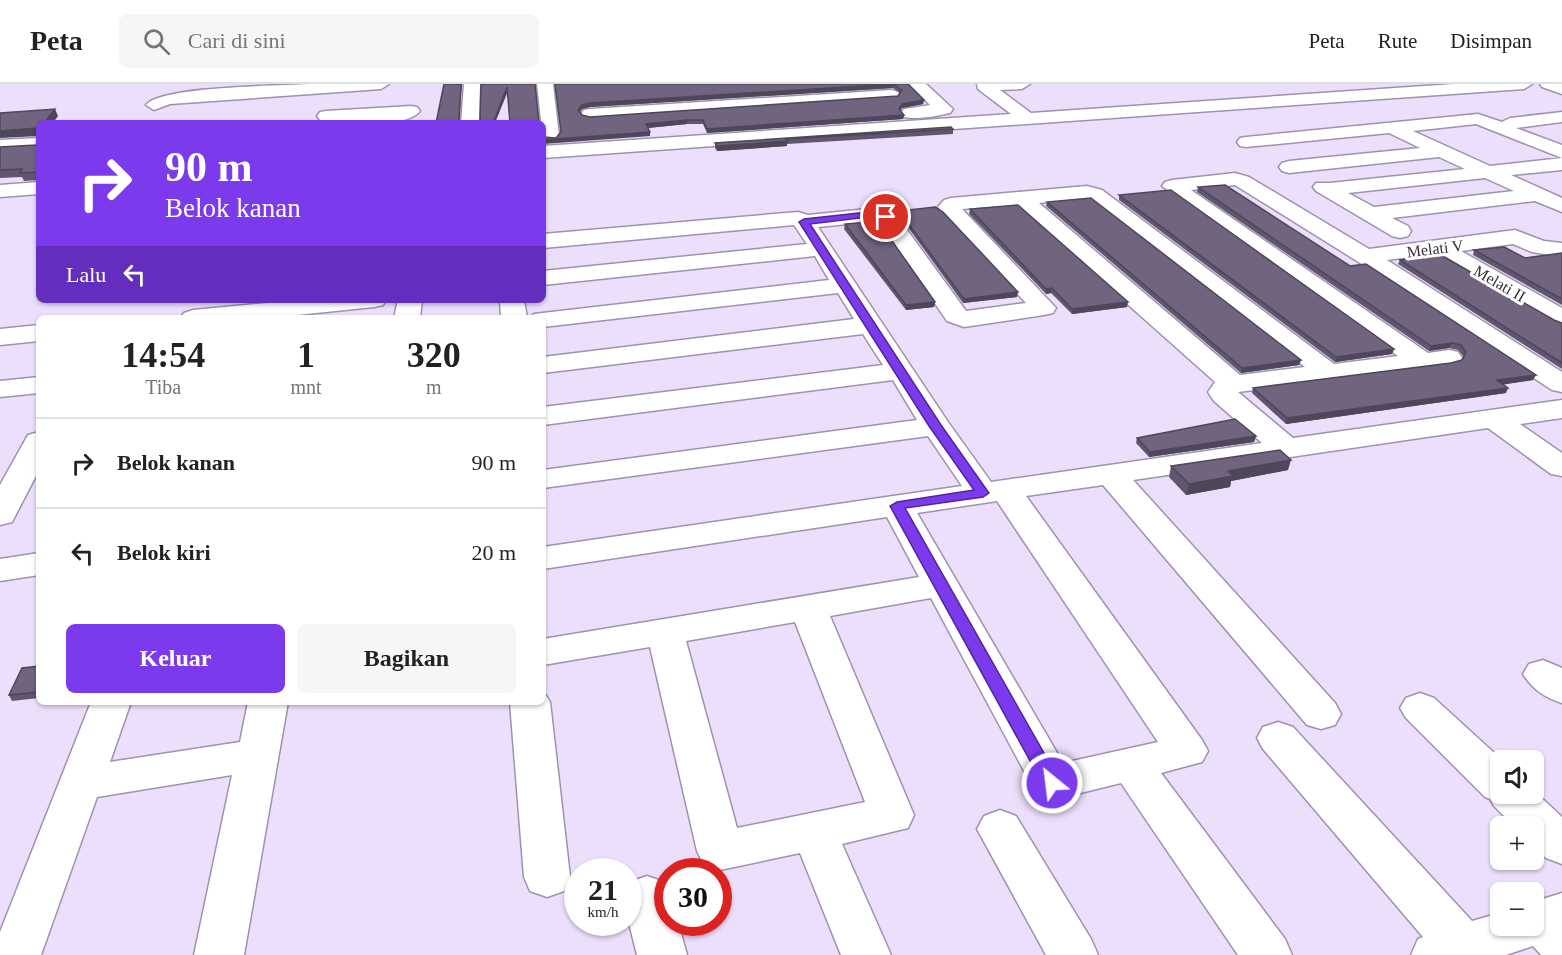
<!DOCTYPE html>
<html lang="id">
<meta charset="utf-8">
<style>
body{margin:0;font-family:Georgia,serif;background:#f6f6f6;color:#222;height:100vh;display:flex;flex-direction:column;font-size:22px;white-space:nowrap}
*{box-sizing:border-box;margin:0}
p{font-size:20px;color:#767676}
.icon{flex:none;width:33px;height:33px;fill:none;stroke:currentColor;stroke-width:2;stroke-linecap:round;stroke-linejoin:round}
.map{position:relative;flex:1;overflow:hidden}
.side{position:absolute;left:36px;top:231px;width:510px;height:390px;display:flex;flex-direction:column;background:#fff;border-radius:9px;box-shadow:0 2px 4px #0004}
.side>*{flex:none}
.hud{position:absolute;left:36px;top:36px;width:510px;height:183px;border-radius:9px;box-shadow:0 2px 4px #0004;background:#7c3aed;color:#fff;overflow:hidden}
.buttons{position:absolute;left:1490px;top:666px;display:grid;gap:12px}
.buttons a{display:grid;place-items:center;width:54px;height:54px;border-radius:9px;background:#fff;box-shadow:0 2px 4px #0004;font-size:30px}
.speed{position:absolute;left:564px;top:774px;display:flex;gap:12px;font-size:30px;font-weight:700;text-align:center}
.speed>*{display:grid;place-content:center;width:78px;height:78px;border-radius:50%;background:#fff;box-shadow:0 2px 4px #0004;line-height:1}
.speed small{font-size:15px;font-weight:400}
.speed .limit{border:9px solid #d22;background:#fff;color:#111}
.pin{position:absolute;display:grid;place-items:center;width:51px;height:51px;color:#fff;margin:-26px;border:3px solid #fff;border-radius:50%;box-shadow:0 2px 6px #0007}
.me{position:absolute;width:66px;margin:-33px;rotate:331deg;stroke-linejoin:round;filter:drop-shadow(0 0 4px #0008)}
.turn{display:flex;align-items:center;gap:21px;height:126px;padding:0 30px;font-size:27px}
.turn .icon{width:78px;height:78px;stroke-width:2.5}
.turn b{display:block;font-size:42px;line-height:51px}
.then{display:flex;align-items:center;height:57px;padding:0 30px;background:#0003;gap:12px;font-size:22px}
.eta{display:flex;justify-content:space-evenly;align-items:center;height:102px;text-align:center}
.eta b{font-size:36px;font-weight:700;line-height:42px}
.cta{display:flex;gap:12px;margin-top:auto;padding:12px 30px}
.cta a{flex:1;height:69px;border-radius:9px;background:#7c3aed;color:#fff;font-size:24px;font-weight:700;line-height:69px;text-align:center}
.cta a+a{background:#f6f6f6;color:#222}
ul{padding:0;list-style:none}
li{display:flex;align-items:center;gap:18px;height:90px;padding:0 30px;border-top:2px solid #e0e0e0}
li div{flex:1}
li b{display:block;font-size:22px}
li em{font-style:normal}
header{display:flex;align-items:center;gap:36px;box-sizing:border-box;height:84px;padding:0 30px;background:#fff;border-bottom:2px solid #e0e0e0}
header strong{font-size:28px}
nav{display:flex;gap:33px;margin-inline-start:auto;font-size:21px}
.search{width:420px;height:54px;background:#f6f6f6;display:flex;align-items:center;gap:15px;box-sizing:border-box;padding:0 21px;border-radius:9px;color:#767676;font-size:22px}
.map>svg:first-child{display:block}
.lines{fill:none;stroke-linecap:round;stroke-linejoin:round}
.minor-casing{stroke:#9e92ad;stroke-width:3}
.minor{fill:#fff;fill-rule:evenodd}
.wall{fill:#60566d;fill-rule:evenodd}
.shaded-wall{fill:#4e4659}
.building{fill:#70647f;stroke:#4e4659;stroke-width:1.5;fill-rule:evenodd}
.route{fill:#7c3aed;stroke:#51269a;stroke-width:1.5}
.labels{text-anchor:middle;stroke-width:6;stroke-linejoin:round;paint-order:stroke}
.far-street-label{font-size:16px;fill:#36313d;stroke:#fff}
</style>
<header>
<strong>Peta</strong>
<div class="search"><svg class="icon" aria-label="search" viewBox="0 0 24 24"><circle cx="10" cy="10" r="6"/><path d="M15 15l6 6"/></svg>Cari di sini</div>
<nav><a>Peta</a><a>Rute</a><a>Disimpan</a></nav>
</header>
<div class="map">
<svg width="1562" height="871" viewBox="0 0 1562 871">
<rect width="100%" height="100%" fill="#ebdffc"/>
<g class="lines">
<defs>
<path id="minor" d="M308,0H389L381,5L170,20L154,26L146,21C160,2 280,2 308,0Z
M464,0H480L479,39H461Z
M537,0H553L559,52L556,56L550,57L543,55Z
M909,0H926L953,25L950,29C937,32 917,36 904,33L901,29L904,25L930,21Z
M977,0H1030L1022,5L1000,6L1031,29L1454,0H1532L1524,5L543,74V62L1011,30L978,5Z
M1540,0H1562V10L1542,3Z
M892,6L898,8L900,11L898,14L590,35L584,34L581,30L584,26L590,25Z
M411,22L417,23L420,27C405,45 351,39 329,39L331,37L320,36L317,32L320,28L326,27Z
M1562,28V38L1516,44L1562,61V74L1476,40L1413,47L1490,82L1562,74V86L1511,91L1562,114V128L1535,117L1392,134L1408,142L1411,147L1408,152L1400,154L1392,152L1316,107L1313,103L1316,99H1330L1465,85L1439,73L1289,89L1282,87L1279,83L1282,79L1289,77L1420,64L1389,49L1246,63L1240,62L1237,58L1240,54L1246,53L1478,30L1502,38L1510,34ZM1485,94L1514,107L1374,123L1348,109Z
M39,54V66L0,68V56Z
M1235,89L1249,93L1369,165L1515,146L1544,157L1562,159V173L1532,168L1513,160L1461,167L1562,224V242L1553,239L1434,170L1387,176L1562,288V308L1552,306L1357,177L1235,101L1191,106L1428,269L1449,266L1458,268L1462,274L1458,280L1449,282L1238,308L1293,354L1562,316V334L1520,340L1562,369V392L1551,390L1488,344L1133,396L1335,619L1341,630L1335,641L1321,645L1307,641L1103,401L1026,412L1202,656L1208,667L1202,678L1161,689L1285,855L1292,871H1238L1121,699L1052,716L1037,711L931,514L830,532L914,731L908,744L842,760L891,871H841L800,769L720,786L704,781L697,767L650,563L543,581V555L919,493L887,433L543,485V463L962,402L928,352L543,404V386L917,336L893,296L543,341V323L883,281L863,250L543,289V273L854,235L838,209L543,243V234H531L534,230L829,196L815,172L543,201V187L807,160L794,141L543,164V150L798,128L808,131L877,124L894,128L966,227L1026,219L941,127L938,123L944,116L951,114L1087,102L1102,106L1334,280L1398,272L1162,102L1165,98L1172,96ZM1087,114H1088L1305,283L1240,291L1039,119ZM1016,121L1215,298L1208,308L1214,317L1262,359L991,398L948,338L818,143L878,137L947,237L964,243L1044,231L1053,229L1056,224L962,125ZM997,417L1158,658L1063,679L917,429ZM795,538L865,718L737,744L686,557Z
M39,98V110L0,113V101Z
M299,216H386L383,221L374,223L268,234H180L184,229L193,226Z
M398,216H422L420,234H394Z
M500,216H524L527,234H501Z
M39,241V257L0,261V245Z
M39,293V309L0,313V297Z
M39,348V386L12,438L0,441V401L28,351Z
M39,469V491L0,497V475Z
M1543,576L1562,584V619C1545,614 1532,605 1523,590L1529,580Z
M543,607L550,618L570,793L564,807L547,813L530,807L524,793L510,618H543Z
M1420,609L1434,614L1502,676H1500V710H1533V706L1562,733V780L1546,774L1533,762V742H1514L1494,722L1490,715L1485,713L1406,634L1400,624L1406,614Z
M91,618H131L110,678L240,658L248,618H288L244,871H194L232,691L97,713L41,871H0V848Z
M1278,638L1293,643L1472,837L1500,829V842H1533V818L1562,809V871H1541L1533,862L1506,871H1411L1418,855L1423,853L1263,665L1257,654L1263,643Z
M1000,726L1016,732L1091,855L1098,871H1046L977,745L984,732Z
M647,792L664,798L668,806V838H678L687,871H637L628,835V802L630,798Z"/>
</defs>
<use href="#minor" class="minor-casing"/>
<use href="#minor" class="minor"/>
</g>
<path class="wall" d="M555,0H908L924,16L923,20L902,24L900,27L904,31L903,35L707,49L703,40H687L648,44L650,52L556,54L561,48ZM893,4L900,9L898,12L590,33L582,31L580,28L582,25L590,23Z
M953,45V50L787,60V62L717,67L715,64V59Z
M39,55V96L24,97L22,93L0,94V63L36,61Z
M1198,103L1350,182L1533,296L1503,300L1506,309L1286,340L1252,309L1253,304L1451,279L1462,276L1464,273L1458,266L1449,264L1429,267L1197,108Z
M1119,111L1394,265L1392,270L1335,278L1119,116Z
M1047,118L1301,276L1299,281L1241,289L1046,122Z
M970,125L1127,223L1072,230L1051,209L1046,210L969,130Z
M899,127L1017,213L963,219L899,131Z
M845,140L935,218L934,223L906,226L844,145Z
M1474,166L1525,174L1562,169V221L1473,171Z
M1400,176L1562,239V285L1398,180Z
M1256,352L1254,358L1149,373L1136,359L1137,354Z
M1171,382L1288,386L1231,397L1230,403L1186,411L1169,393Z
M39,582V614L12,617L9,611Z"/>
<path class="shaded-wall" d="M461,0H462L459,39V37Z
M893,0V4L590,23L582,25L579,30L578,26L582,21L589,19Z
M507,3L508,7L495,39H493Z
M924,16L923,20L902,24L899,29V25L902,20Z
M55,25L58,32L53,39H44Z
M904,31L903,35L707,49V45Z
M687,36V40L647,44L646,40Z
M36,44L39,52L0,54V47Z
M650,48V52L543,60V56Z
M787,57V62L717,67V62Z
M1052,204L1051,209L1046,210V205Z
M1018,208L1017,213L963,219L964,215Z
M935,218L934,223L906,226V221Z
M1128,218L1127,223L1072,230V225Z
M1452,259L1449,264L1429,267L1431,262Z
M1394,265L1392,270L1335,278L1336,273Z
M1301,276L1299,281L1241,289L1242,284Z
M1536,291L1533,296L1495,302L1497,296Z
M1508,304L1506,309L1286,340L1287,334Z
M1256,352L1254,358L1149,373L1150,368Z
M1291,376L1288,386L1231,397L1230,403L1186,411L1189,400L1228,387Z"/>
<path class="building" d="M444,0H461L459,37H480L481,0H535L539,39H510L507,3L493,39H436Z
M555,0H908L924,16L902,20L899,25L904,31L707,45L703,36H687L646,40L650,48L543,56V53L556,54L561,48ZM893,0L902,6L898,12L590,33L582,31L578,26L582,21L589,19Z
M55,25L44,39H39L38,47L36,44L0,47V29Z
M951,43L953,45L786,55L787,57L717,62L715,59Z
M38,55L39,88L20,89L22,85L0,86V63L36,61Z
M1225,101L1350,182L1366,180L1536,291L1497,296L1508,304L1287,334L1253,304L1451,279L1462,276L1466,268L1461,261L1452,259L1431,262L1198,103Z
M1171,106L1394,265L1336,273L1119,111Z
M1091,114L1301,276L1242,284L1047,118Z
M1018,121L1128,218L1072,225L1052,204L1046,205L970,125Z
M935,123L943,128L1018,208L964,215L899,127Z
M878,137L935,218L906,221L845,140Z
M1504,163L1525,174L1562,169V215L1474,166Z
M1441,171L1554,236L1562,239V279L1400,176Z
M1235,335L1256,352L1150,368L1137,354Z
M1280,366L1291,376L1228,387L1233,392L1189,400L1171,382Z
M39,582V608L9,611L22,584Z"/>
<path class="route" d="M877,127L890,133L886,135L876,132L810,140L941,341L989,409L983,413L905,424L1061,699L1058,704L1052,706L1045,704L890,422L897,418L974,406L929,342L799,138L804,135Z"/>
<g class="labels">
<g class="far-street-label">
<text transform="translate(1435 164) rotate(-7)" y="6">Melati V</text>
<text transform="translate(1500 199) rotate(30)" y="6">Melati II</text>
</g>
</g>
</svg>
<div class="buttons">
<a><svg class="icon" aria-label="sound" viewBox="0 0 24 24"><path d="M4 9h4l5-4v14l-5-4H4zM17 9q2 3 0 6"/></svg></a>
<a>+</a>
<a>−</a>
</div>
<div class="speed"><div>21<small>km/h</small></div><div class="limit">30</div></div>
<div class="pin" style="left:886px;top:133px;background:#d93025"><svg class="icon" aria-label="arrive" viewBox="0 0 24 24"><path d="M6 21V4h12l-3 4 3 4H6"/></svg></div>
<svg class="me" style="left:1052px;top:699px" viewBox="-20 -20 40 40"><circle r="17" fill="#7c3aed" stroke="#fff" stroke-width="3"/><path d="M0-11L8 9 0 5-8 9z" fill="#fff"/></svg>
<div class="hud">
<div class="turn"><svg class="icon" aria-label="right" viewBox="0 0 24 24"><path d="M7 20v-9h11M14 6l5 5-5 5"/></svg><div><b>90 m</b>Belok kanan</div></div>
<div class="then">Lalu<svg class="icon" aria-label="left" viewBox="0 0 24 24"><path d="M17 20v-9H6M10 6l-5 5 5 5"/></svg></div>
</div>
<section class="side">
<div class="eta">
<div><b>14:54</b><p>Tiba</p></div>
<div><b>1</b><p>mnt</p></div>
<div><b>320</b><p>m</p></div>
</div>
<ul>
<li><svg class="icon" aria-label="right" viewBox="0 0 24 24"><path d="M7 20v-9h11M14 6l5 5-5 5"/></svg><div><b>Belok kanan</b></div><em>90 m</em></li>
<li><svg class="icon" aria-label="left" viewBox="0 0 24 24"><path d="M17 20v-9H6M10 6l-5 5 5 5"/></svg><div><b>Belok kiri</b></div><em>20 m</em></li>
</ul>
<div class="cta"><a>Keluar</a><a>Bagikan</a></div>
</section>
</div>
